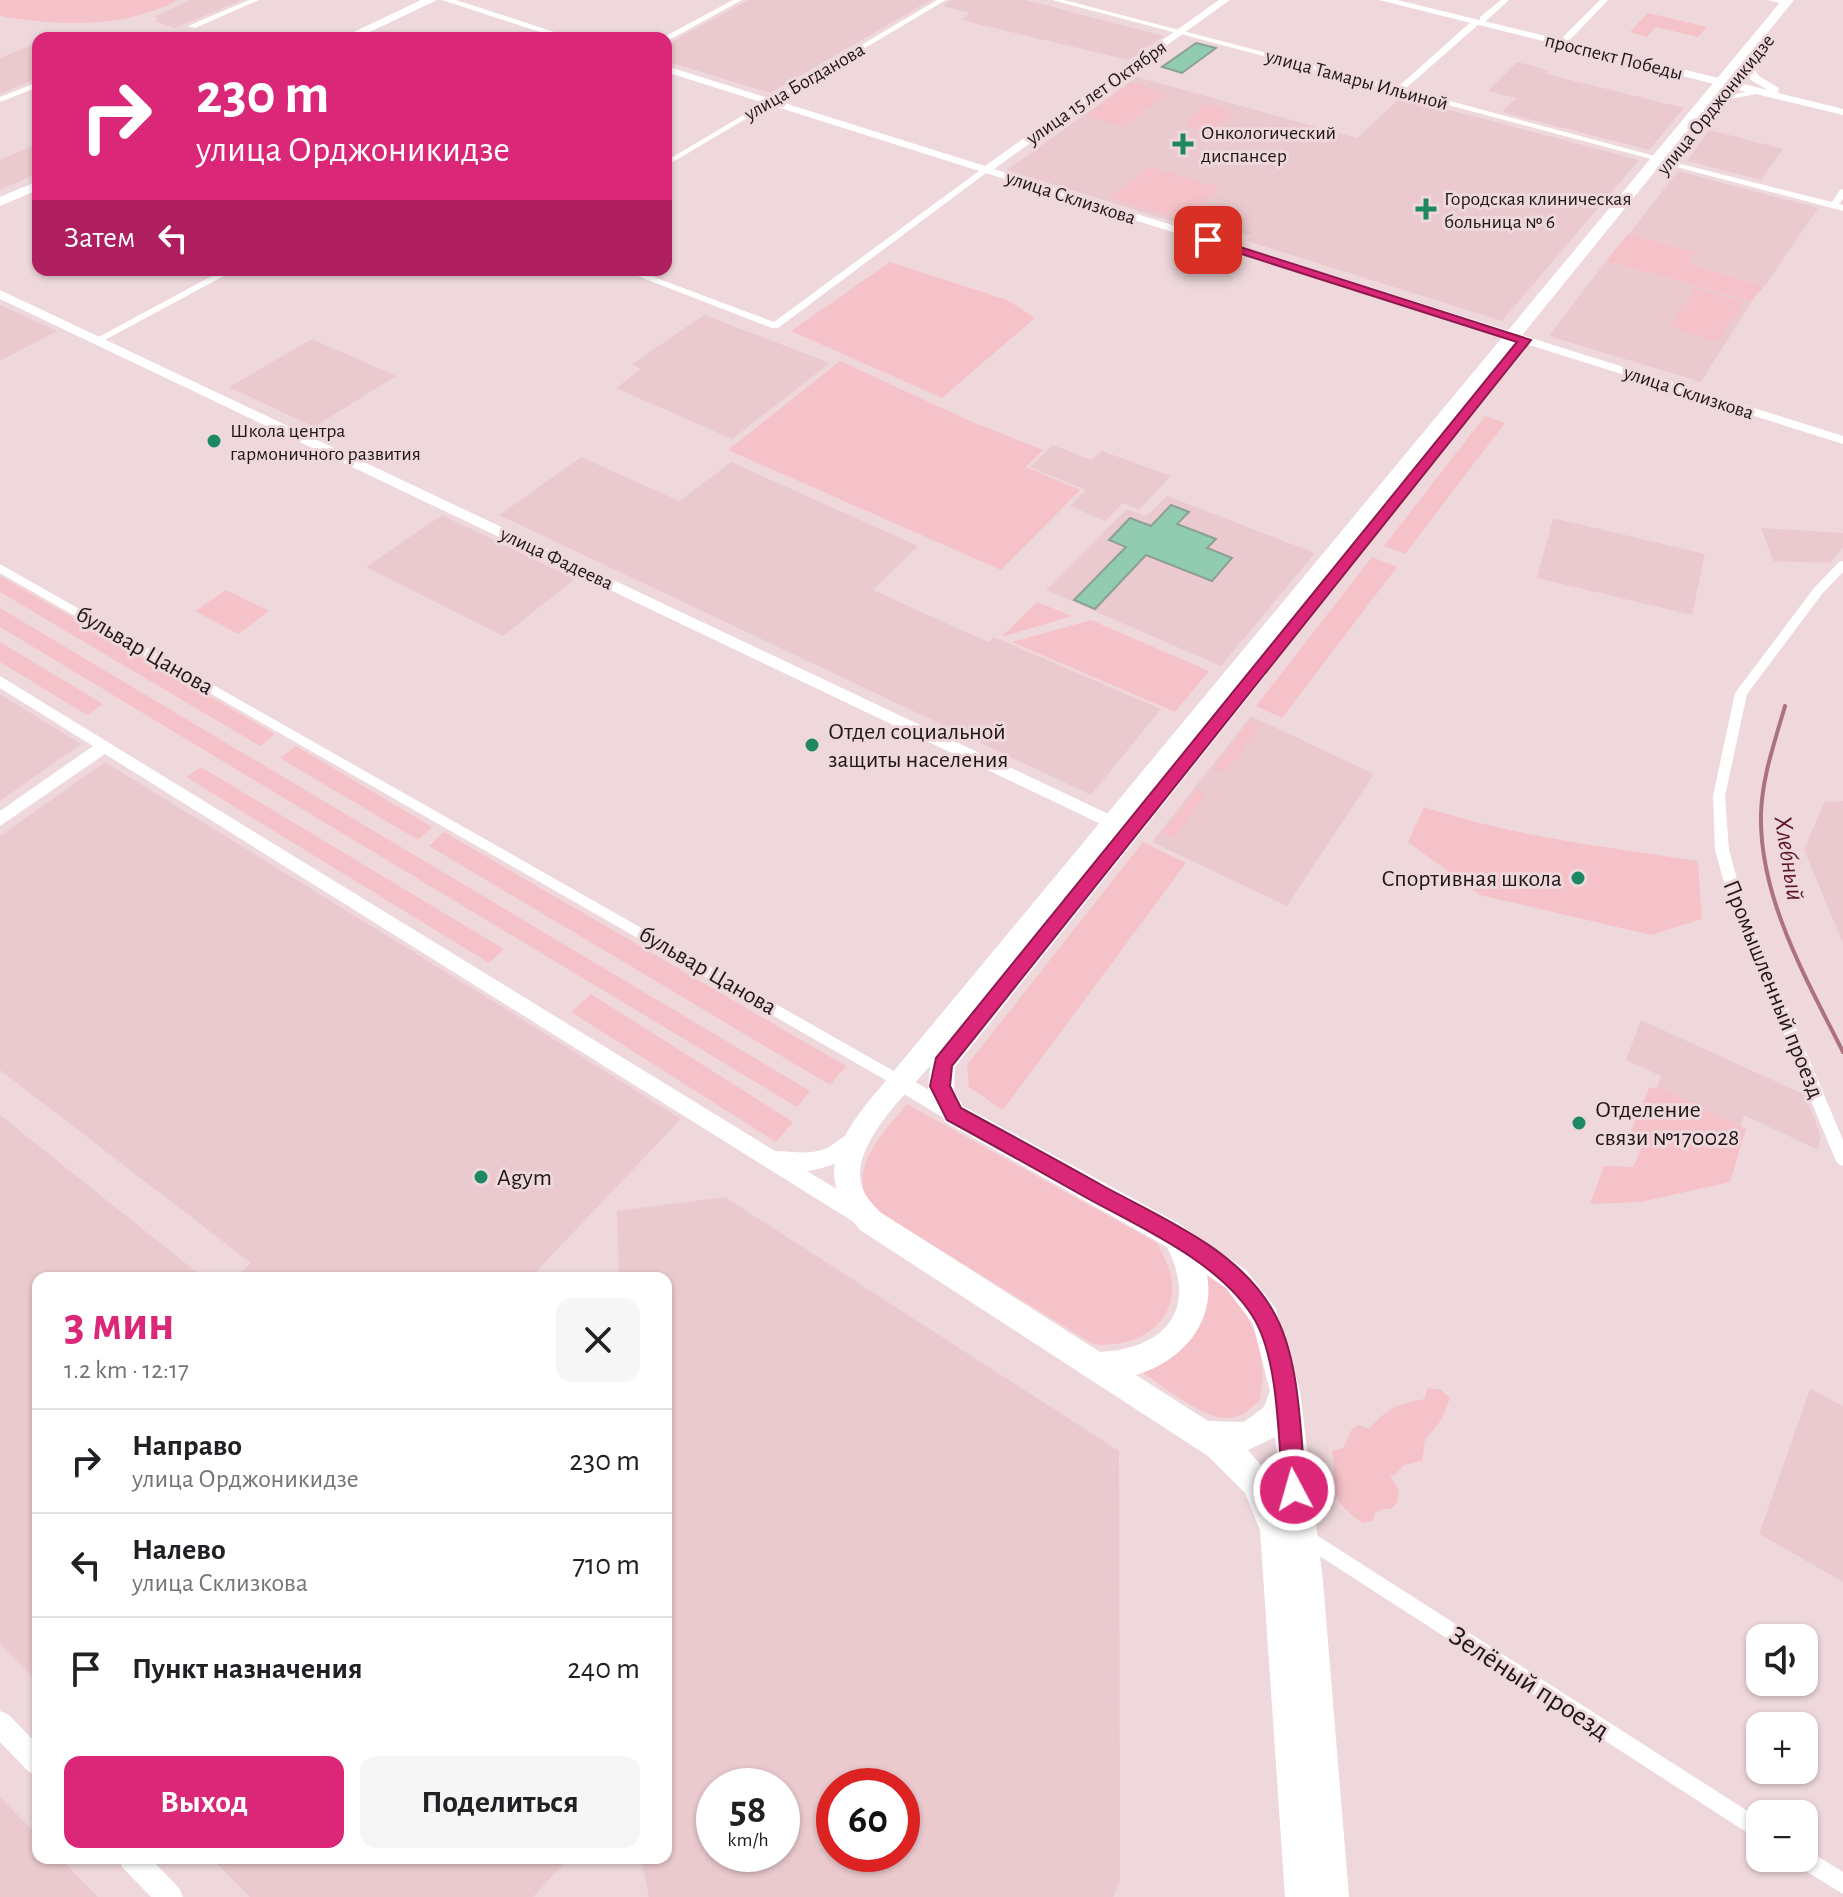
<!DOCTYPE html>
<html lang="ru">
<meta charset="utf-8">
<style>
body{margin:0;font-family:"Alegreya Sans",sans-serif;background:#f6f6f6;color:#202124;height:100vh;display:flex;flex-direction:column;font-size:30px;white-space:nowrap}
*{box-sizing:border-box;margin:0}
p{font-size:26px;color:#757577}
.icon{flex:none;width:44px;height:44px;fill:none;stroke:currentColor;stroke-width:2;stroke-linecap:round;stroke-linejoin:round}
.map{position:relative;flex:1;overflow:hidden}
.sheet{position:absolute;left:32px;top:1272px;width:640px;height:592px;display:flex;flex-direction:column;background:#fff;border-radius:16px;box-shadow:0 2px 6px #0004}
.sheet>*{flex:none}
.guide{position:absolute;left:32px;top:32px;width:640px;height:244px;border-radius:16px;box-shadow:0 2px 6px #0004;background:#db2777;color:#fff;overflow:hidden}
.controls{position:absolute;left:1746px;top:1624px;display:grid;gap:16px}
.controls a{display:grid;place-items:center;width:72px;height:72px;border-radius:16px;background:#fff;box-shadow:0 2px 6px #0004;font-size:40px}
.speed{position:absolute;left:696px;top:1768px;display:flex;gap:16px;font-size:40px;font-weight:700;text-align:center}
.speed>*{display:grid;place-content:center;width:104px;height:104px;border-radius:50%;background:#fff;box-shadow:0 2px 6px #0004;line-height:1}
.speed small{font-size:20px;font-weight:400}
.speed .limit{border:12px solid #d22;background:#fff;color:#111}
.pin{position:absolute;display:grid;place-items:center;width:68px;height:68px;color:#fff;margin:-34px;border-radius:16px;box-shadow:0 4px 12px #0006}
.me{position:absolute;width:88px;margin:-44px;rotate:354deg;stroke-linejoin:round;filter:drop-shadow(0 0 6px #0008)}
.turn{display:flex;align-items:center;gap:28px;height:168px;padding:0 32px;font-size:36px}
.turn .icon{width:104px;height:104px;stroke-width:2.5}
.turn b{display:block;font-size:56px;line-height:68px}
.then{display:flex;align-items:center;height:76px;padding:0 32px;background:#0003;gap:16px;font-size:30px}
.round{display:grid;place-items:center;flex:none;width:84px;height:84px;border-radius:16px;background:#f6f6f6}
.head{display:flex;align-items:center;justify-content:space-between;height:136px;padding:0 32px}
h1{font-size:48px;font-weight:700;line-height:60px;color:#db2777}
.primary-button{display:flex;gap:16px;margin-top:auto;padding:16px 32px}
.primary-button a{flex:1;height:92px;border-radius:16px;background:#db2777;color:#fff;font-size:32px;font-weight:700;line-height:92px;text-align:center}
.primary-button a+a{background:#f6f6f6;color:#202124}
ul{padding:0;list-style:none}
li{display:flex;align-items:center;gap:24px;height:104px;padding:0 32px;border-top:2px solid #e0e0e0}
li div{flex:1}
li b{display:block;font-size:30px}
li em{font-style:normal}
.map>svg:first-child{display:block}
.built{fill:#eacace;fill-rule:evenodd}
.green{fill:#f5c2c9}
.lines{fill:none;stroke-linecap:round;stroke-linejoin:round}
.stream{stroke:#ac737d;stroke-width:4}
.building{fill:#91ccb1;stroke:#8ca097;stroke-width:2}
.minor{fill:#fff;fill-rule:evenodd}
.tertiary{fill:#fff;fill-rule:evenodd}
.secondary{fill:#fff;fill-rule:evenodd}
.primary{fill:#fff;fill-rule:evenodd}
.route{fill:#db2777;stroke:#8e194d;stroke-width:2}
.poi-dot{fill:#1e8763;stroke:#efd8db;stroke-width:3}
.labels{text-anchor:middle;stroke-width:6;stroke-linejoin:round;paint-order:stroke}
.far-street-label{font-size:20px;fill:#1f1719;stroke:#efd8db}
.far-poi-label{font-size:20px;fill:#1f1719;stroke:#efd8db;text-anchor:start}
.street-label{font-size:24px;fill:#1f1719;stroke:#efd8db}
.poi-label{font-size:24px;fill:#1f1719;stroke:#efd8db;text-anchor:start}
.water-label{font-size:26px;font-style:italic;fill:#5a1427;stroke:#efd8db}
.near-street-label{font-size:28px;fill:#1f1719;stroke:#efd8db}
</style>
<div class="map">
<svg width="1843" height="1897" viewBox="0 0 1843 1897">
<rect width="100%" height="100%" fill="#efd8db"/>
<path class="built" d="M190,0H242L175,28L155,21L159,19L154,17Z
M748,0H931L770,93L666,61V45Z
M951,0H1026L1164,36L1128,60L961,20L970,13L943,6Z
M38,42V78L0,94V58Z
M1517,62L1548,70L1546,74L1684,108L1649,150L1502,112L1516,98L1488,91Z
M1137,77L1357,138L1401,97L1639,160L1502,321L1247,241L1251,236L1225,228L1216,235L1007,170Z
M1709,130H1710L1783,149L1761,180L1687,161Z
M38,143V173L0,190V160Z
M1678,171L1818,208L1765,286L1688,264L1696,252L1629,234Z
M1606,261L1752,301L1701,382L1549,336Z
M0,305L57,331L0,361Z
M704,315L830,363L732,439L616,388L641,369L632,364Z
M312,339L396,376L314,427L229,387Z
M1053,445L1091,460L1102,451L1171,476L1139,510L1123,503L1105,521L1070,506L1086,490L1030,467Z
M581,457L679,501L731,462L918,546L873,590L988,642L994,637L1161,709L1091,795L499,515Z
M1167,496L1315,553L1221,666L1046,590L1127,509L1146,516Z
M442,515L556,570L575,579L503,636L366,567Z
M1553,518L1705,554L1692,615L1537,578Z
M1761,528L1843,533V547L1830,563L1773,561Z
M0,694L81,744L0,801Z
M1251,716L1374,774L1287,906L1152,842Z
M105,762L509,1011L681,1119L530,1278H235L251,1263L0,1070V836Z
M1843,801V943L1804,850L1824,802Z
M1641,1020L1805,1095L1821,1136L1818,1150L1744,1115L1740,1128L1657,1089L1661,1076L1626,1060Z
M0,1115L204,1278H38V1682L0,1644Z
M725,1197L1119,1451L1120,1881L1113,1897H649L641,1858H666V1278H619L617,1211ZM714,1786H782V1854H714ZM834,1786H902V1854H834Z
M1810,1389L1843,1406V1582L1759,1534Z
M0,1797L38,1836V1858H60L98,1897H0Z
M211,1858H569L533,1897H250Z"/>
<path class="green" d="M0,0H178C123,29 60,26 0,16Z
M1648,13L1707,27L1698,37L1656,27L1647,37L1630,32Z
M1131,83L1167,93L1123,127L1085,116Z
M1207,103L1228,109L1232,117C1215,130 1208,132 1188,127L1190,124L1186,121Z
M1149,167L1215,186L1217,190L1184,220L1111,198Z
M1628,234L1696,252L1688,264L1764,286L1752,301L1606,261Z
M890,262L1007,300L1035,318L942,398L791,331Z
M1695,289L1743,302L1718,342L1669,327Z
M840,361L970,421L1043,450L1026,467L1080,490L1001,570L728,450Z
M1485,416L1505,423L1405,554L1384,546Z
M1372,557L1397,567L1282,718L1256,706Z
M0,576L275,734L260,746L0,592Z
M226,590L269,611L238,634L195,611Z
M1037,602L1072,616L1001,637Z
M0,608L810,1091L797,1107L0,627Z
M1091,620L1209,671L1175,712L1012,642Z
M0,642L103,704L87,715L0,662Z
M1250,721L1261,726L1226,771L1213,769Z
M296,746L432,827L418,840L280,758Z
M201,767L504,949L489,963L186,777Z
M1198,788L1205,797L1173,839L1162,833Z
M1424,807C1512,836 1606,847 1698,861L1702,919L1651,935L1480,895L1408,842Z
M444,832L846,1066L830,1085L429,846Z
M1143,842L1186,863L1003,1110L969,1087L967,1065Z
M591,994L793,1122L776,1142L571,1012Z
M1660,1087L1746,1129L1730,1182L1641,1202L1590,1204L1604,1166L1633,1167L1644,1143L1629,1135L1649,1088Z
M907,1104L1157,1243C1164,1257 1171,1269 1172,1284C1175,1328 1130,1349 1093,1344L871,1207C846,1167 883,1134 907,1104Z
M1203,1271C1248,1298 1270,1348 1260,1400C1251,1408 1241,1418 1228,1418C1203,1420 1161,1384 1140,1371C1201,1344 1199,1336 1203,1271Z
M1428,1388L1441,1390L1450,1398L1442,1419L1425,1440L1422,1461L1404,1465L1395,1475L1390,1476L1399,1490L1397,1503L1391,1509H1382L1375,1513L1373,1521L1363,1523C1323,1495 1339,1491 1332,1451L1343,1448L1352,1429L1359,1425L1369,1429C1388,1408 1396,1404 1424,1399Z"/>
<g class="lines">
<path class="stream" d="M1785,706C1775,741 1762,777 1761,814C1759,898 1807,980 1843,1052"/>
</g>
<path class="building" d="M1196,43L1216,48L1182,73L1162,67Z
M1171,505L1189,512L1177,524L1216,539L1207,548L1232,558L1212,581L1146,555L1095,609L1074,600L1126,547L1109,540L1130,518L1151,526Z"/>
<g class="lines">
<path class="minor" d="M249,0H259L195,28L188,26Z
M733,0H742L669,40L662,38Z
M937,0H946L666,166V161Z
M1052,0H1064L1398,87L1473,20H1479V24L1405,89L1662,158L1655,160Z
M1501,0H1509L1486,21H1480V17Z
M1600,0H1608L1569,41H1563V37Z
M1768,0H1782L1790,3L1786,5Z
M38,82V87L0,102V97Z
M1665,160L1832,202L1840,190L1843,189V199L1839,204L1843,205V211L1665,164Z
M983,168L990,170L778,328H772L622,270H635L774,322Z
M223,270H235L101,342L93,340Z
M1843,561V572L1822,594L1747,694L1725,796L1729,850L1744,904L1843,1140V1166L1838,1164L1835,1159L1730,904L1715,850L1713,796L1735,693L1814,588L1839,562Z
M0,564L906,1078L908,1082L906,1086L901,1088L896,1086L0,573Z
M1304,1527L1760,1819V1841L1298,1542L1295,1536L1298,1530Z
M1804,1848L1843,1872V1894L1796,1865L1793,1858H1804Z"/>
<path class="tertiary" d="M442,0H456L573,38H558Z
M1219,0H1230L994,169L1843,436V444L666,72V66L985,166Z
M0,290L1119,819L1121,823L1113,829L1107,827L0,299Z
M0,676L775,1151C793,1151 809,1156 827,1148C839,1142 847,1129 861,1134L864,1140C854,1160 827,1168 807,1171L871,1210L874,1217L871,1224L864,1226L857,1224L105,754L0,826V811L93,746L0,688Z
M901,1074L961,1108L964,1114L961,1120L954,1122L947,1120L894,1088L891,1082L894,1076Z
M0,1711L9,1715L38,1745V1776L29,1772L0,1742Z
M118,1858H150L179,1888L183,1897H151L122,1867Z"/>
<path class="secondary" d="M1379,0H1397L1768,90L1751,80L1741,65L1750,63L1759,76L1779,88L1778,93L1843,109V115L1756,94L1715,102V98L1746,92Z"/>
<path class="primary" d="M421,0H437L357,38H341Z
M1782,0H1794L1251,669L1263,670L1266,675L955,1067L954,1090L963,1106L1178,1223L1246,1270L1276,1309L1300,1391L1323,1581L1349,1897H1285L1260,1530L1245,1493L1208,1456L860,1230C821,1182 829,1154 864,1107ZM930,1066L928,1090L945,1122L1167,1247C1199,1310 1165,1349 1100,1352L880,1212C873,1204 865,1197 862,1187C849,1147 906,1094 930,1066ZM1207,1275L1226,1288L1253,1324L1270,1391L1264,1407L1244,1422L1208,1421L1136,1375C1180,1362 1216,1324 1207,1275ZM1275,1437L1282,1503L1266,1471L1248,1450Z
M38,181V190L0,206V197Z"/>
</g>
<path class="route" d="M1204,238H1212L1531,340L952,1066L950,1086L961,1108C1009,1134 1057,1160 1105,1187C1164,1219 1239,1250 1273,1311C1301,1359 1300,1435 1306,1490L1303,1498L1294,1501L1286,1498L1283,1490C1278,1440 1279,1365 1256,1322C1224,1264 1141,1228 1085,1197C1039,1171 993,1145 947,1120L930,1086L936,1058L1517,342L1204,242Z"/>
<g class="poi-dot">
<path d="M1179 132h8v8h8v8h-8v8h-8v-8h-8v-8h8z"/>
<path d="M1422 197h8v8h8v8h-8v8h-8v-8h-8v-8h8z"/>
<circle cx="214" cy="441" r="8"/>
<circle cx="812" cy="745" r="8"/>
<circle cx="1578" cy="878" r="8"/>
<circle cx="1579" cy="1123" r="8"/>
<circle cx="481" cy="1177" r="8"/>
</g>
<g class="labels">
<g class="far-street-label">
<text transform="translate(1614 56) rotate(14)" y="7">проспект Победы</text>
<text transform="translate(1357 79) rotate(15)" y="7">улица Тамары Ильиной</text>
<text transform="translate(804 81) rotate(-30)" y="7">улица Богданова</text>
<text transform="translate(1096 92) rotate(-35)" y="7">улица 15 лет Октября</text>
<text transform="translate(1715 104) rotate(-51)" y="7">улица Орджоникидзе</text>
<text transform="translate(1071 197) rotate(18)" y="7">улица Склизкова</text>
<text transform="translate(1689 392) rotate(18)" y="7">улица Склизкова</text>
<text transform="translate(557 558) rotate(25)" y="7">улица Фадеева</text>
</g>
<g class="far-poi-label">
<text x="1201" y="139">Онкологический<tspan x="1201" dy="23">диспансер</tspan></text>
<text x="1444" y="205">Городская клиническая<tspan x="1444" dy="23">больница № 6</tspan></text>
<text x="230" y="437">Школа центра<tspan x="230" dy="23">гармоничного развития</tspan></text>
</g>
<g class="street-label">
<text transform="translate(145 650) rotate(30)" y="8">бульвар Цанова</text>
<text transform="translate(708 970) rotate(30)" y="8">бульвар Цанова</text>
<text transform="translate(1774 989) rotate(68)" y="8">Промышленный проезд</text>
</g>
<g class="poi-label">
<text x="828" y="739">Отдел социальной<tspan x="828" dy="28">защиты населения</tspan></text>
<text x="1562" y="886" text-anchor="end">Спортивная школа</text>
<text x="1595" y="1117">Отделение<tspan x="1595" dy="28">связи №170028</tspan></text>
<text x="497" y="1185">Agym</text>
</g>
<g class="water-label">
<text transform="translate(1790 858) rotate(81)" y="9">Хлебный</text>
</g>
<g class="near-street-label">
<text transform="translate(1530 1682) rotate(33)" y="10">Зелёный проезд</text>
</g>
</g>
</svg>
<div class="controls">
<a><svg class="icon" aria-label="sound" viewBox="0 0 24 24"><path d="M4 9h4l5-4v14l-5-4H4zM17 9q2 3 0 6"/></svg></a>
<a>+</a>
<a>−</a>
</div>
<div class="speed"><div>58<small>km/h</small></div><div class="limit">60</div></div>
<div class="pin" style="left:1208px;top:240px;background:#d93025"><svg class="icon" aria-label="arrive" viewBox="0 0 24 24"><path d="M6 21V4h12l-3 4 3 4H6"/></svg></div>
<svg class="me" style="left:1294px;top:1490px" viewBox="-20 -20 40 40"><circle r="17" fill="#db2777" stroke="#fff" stroke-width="3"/><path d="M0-11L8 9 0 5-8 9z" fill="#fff"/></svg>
<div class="guide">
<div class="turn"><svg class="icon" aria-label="right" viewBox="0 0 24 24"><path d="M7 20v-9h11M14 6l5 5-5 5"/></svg><div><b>230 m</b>улица Орджоникидзе</div></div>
<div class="then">Затем<svg class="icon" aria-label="left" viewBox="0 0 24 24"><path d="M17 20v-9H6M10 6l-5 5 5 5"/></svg></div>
</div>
<section class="sheet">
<div class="head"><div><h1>3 мин</h1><p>1.2 km · 12:17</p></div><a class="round"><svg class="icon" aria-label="close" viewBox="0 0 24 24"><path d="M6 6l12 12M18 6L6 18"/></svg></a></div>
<ul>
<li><svg class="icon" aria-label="right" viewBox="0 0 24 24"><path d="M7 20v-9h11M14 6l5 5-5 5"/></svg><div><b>Направо</b><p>улица Орджоникидзе</p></div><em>230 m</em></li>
<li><svg class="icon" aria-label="left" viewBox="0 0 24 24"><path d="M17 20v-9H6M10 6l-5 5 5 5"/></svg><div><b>Налево</b><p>улица Склизкова</p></div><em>710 m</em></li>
<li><svg class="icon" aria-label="arrive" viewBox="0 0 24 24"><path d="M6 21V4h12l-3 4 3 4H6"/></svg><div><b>Пункт назначения</b></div><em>240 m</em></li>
</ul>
<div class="primary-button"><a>Выход</a><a>Поделиться</a></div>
</section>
</div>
